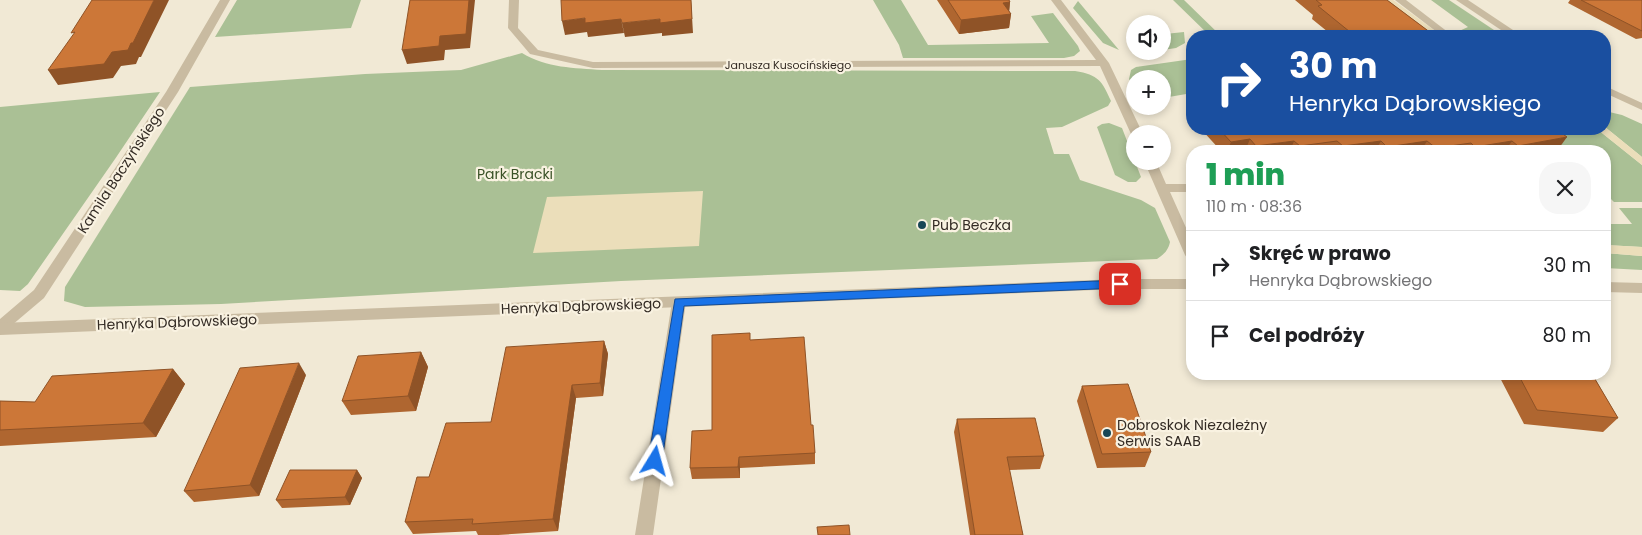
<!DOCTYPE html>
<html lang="pl">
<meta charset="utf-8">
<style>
body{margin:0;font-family:Poppins,sans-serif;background:#f6f6f6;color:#202124;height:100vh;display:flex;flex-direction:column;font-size:19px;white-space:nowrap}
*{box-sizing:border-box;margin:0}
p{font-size:16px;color:#757577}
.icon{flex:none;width:28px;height:28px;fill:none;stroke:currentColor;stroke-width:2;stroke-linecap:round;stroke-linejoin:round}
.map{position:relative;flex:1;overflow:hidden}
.side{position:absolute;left:1186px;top:145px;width:425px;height:235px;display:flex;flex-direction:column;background:#fff;border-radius:20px;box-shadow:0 2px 8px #0003}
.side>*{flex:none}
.banner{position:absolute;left:1186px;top:30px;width:425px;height:105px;border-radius:20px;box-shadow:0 2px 8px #0003;background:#1a4fa0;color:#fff;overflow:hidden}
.fabs{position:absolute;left:1126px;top:15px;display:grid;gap:10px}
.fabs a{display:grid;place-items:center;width:45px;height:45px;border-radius:50%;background:#fff;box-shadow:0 2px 8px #0003;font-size:25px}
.pin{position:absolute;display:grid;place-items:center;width:42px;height:42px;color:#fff;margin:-21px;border-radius:10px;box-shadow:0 2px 8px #0006}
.me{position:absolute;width:55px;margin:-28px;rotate:8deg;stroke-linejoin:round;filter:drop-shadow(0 0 4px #0008)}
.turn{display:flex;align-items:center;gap:18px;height:105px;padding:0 20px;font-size:22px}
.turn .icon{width:65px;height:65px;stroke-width:2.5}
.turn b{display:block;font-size:35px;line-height:42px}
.round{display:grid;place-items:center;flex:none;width:52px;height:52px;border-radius:20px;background:#f6f6f6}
.head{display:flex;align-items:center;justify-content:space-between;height:85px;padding:0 20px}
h1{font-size:30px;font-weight:800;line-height:38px;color:#1e9e55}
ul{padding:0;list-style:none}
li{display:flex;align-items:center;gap:15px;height:70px;padding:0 20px;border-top:1px solid #e0e0e0}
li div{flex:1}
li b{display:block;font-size:19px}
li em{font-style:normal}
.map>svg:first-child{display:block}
.green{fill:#aac095}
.plaza{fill:#ebdeba}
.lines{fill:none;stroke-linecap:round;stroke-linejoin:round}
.service{fill:#c9bba1;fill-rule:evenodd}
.minor{fill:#c9bba1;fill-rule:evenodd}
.tertiary{fill:#c9bba1;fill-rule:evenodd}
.wall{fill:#af6630}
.shaded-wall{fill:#8f5327}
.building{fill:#cc7738;stroke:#8f5327}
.route{fill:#1a73e8;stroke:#114b97}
.poi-dot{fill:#184756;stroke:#f9f2e1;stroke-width:2}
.labels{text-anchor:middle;stroke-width:4.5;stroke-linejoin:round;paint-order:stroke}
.far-street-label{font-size:11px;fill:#332b24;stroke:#f9f2e1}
.street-label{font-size:14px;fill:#332b24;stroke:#f9f2e1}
.park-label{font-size:14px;fill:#3a5227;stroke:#f9f2e1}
.poi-label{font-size:14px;fill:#332b24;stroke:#f9f2e1;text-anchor:start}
</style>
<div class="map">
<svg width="1642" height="535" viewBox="0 0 1642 535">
<rect width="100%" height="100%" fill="#f1e9d5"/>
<path class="green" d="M237,0H361L351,28L215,37Z
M873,0H901L928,45L1049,43L1031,16L1053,13L1078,46L1080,51L1074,56L1064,58H903L899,45Z
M1173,0H1184L1221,36H1210Z
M1431,0H1449L1503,36H1458L1457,32L1468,27Z
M1078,1L1119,50L1103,43L1073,8Z
M1162,32L1165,34L1184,32L1185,43L1176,48L1163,50Z
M522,53C547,68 574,68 602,70L1075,71C1099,75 1102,81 1111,101L1108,106L1062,127L1046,128L1054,154H1069L1080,180L1141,200L1155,208L1170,242C1168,251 1164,254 1157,259L621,281L221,304L85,307L64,301L65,287L190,87L365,74L461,70Z
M1192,59V66L1189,67L1192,71V93L1163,98L1162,79H1135V92L1129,79L1131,70L1136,67Z
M160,92L115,159L28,284L20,291L0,290V107Z
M1605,111L1622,115L1642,124V157L1605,127Z
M1109,123L1122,128L1141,177L1136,182H1128L1115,175L1097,127L1102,124Z
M1540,129H1597L1642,165V202H1614L1605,193V151H1568L1562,145Z
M1619,208H1642V247L1605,245V224H1632Z
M1605,253L1642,256V270L1605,268Z"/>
<path class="plaza" d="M1384,0H1393L1442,36H1431Z
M1605,127L1642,157V165L1597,129H1605Z
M703,191L699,246L533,253L547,197Z
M1605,245L1642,247V256L1605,253Z"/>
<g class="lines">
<path class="service" d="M1395,0H1406L1453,36H1442Z"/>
<path class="minor" d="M220,0H230L178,92L44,298L5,331L0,333V319L34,290L166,92Z
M509,0H519L518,28L538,50L593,62L1096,60L1051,0H1061L1109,63L1143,134H1135V137L1131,134L1100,66L593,68L530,54L508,28Z
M1456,0H1468L1522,36H1510Z
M1605,86L1642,103V110L1605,93Z
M1144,161H1156L1166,184H1192V192H1170L1192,241V260L1187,258L1185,255Z
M679,297L684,298L686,302L653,535H635L672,302L674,298Z"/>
<path class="tertiary" d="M1120,279H1192V289H1120L0,335V323Z
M1605,282L1642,283V293L1605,292Z"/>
</g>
<path class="wall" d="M937,0H1009L1010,2L1009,11L1011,14L1009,28L959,34Z
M1295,0H1387L1435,36H1333L1312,19L1313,15Z
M1570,0H1642V38L1636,39L1568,3Z
M1201,129H1556L1557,151H1221Z
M751,340L811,425L815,453V464L740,468V478L692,479L690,468L712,430Z
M604,341L608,354L603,396L576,398L558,531L498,535H478L476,531L413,534L405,522L429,477L491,422Z
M421,352L428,367L416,411L351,415L342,401Z
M173,369L185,384L156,437L0,446V401L35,402Z
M1498,374H1592L1618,418L1603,432L1524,424Z
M306,375L259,496L194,502L184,491Z
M1082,386L1151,452L1145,467L1097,468L1077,401Z
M957,419L1044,456L1040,469L1009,470L1023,535H970L954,432Z
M357,470L362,478L350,505L282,508L276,500Z"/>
<path class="shaded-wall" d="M154,0H169L141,57H139L136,64L121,66L113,78L58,85L48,70L112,52L131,43Z
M469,0H475L470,48L445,50L444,60L407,64L402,50Z
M691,0L693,33L662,36V33L625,37L622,23L660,19Z
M1010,2L1009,14H1011L1009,28L959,34L961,20L1003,3Z
M585,18L621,19L624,33L588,37L587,32L565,35L562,21Z
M1567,137L1557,151H1514L1518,146Z
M1250,139L1245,151H1227L1231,142Z
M1294,141L1290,151H1254L1256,146Z
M1381,141L1375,151H1340L1343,146Z
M1427,141L1421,151H1385L1387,147Z
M1512,141L1505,151H1473L1475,147Z
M604,341L608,354L603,396L600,383Z
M421,352L428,367L416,411L408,396Z
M299,363L306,375L259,496L250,485Z
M173,369L185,384L156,437L143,423Z
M572,385L576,398L558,531L553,519Z
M739,457L740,468V478L738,467Z
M357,470L362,478L350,505L345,497Z"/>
<path class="building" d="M92,0H154L133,43H131L128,50L112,52L104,64L48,70L75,32L71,33Z
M410,0H469L466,34L440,36L439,46L402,50Z
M561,0H691L692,19L660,23V19L622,23L621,19L585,23V18L562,21Z
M948,0H1009L1010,2L1003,3L1011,14L961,20Z
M1316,0H1387L1435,36H1355L1318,6L1322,5Z
M1581,0H1642V31Z
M1219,129H1556L1567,137L1518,146L1512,141L1475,147L1471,143L1436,148L1427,141L1387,147L1381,141L1343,146L1337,141L1300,146L1294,141L1256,146L1250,139L1231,142Z
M750,333V340L804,337L811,425H813L815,453L739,457L738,467L690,468L692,431L712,430V335Z
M604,341L600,383L572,385L553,519L472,524L473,519L405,522L417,477H429L446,423L491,422L506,347Z
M421,352L408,396L342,401L358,356Z
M299,363L250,485L184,491L240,368Z
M173,369L143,423L0,430V401L35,402L52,376Z
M1518,374H1592L1618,418L1537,410Z
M1128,384L1151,452L1102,454L1082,386Z
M1035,418L1044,456L1007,457L1023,535H975L957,419Z
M290,470H357L345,497L276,500Z
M849,525L850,535H818L817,527Z"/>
<path class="route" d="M1120,280L1126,284L1120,288L684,306L662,461L660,465L655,467L650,465L648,461L675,299Z"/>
<g class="poi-dot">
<circle cx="922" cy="225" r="5"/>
<circle cx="1107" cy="433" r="5"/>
</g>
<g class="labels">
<g class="far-street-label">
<text x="788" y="69">Janusza Kusocińskiego</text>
</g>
<g class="street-label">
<text transform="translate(121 170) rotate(-57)" y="5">Kamila Baczyńskiego</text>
<text transform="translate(581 306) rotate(-2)" y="5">Henryka Dąbrowskiego</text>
<text transform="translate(177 322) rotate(-2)" y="5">Henryka Dąbrowskiego</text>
</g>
<g class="park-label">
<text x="515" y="179">Park Bracki</text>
</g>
<g class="poi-label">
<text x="932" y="230">Pub Beczka</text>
<text x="1117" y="430">Dobroskok Niezależny<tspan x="1117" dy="16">Serwis SAAB</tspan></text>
</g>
</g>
</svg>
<div class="fabs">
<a><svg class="icon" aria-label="sound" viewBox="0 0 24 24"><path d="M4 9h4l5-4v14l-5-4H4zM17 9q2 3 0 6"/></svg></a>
<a>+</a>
<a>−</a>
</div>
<div class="pin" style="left:1120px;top:284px;background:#d93025"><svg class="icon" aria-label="arrive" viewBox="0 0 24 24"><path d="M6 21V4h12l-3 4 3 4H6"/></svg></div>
<svg class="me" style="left:655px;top:461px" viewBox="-20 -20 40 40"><path d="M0-17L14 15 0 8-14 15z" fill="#1a73e8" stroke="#fff" stroke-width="4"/></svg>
<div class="banner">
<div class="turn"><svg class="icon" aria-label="right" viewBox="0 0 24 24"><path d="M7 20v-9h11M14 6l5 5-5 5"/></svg><div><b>30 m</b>Henryka Dąbrowskiego</div></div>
</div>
<section class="side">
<div class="head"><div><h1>1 min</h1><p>110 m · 08:36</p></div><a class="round"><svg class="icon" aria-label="close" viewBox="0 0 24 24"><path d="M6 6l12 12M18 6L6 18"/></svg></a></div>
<ul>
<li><svg class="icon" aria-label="right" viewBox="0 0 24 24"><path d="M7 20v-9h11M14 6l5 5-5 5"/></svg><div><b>Skręć w prawo</b><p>Henryka Dąbrowskiego</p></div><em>30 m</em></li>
<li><svg class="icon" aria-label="arrive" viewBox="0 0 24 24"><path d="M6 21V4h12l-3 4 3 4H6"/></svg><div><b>Cel podróży</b></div><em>80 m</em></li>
</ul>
</section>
</div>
